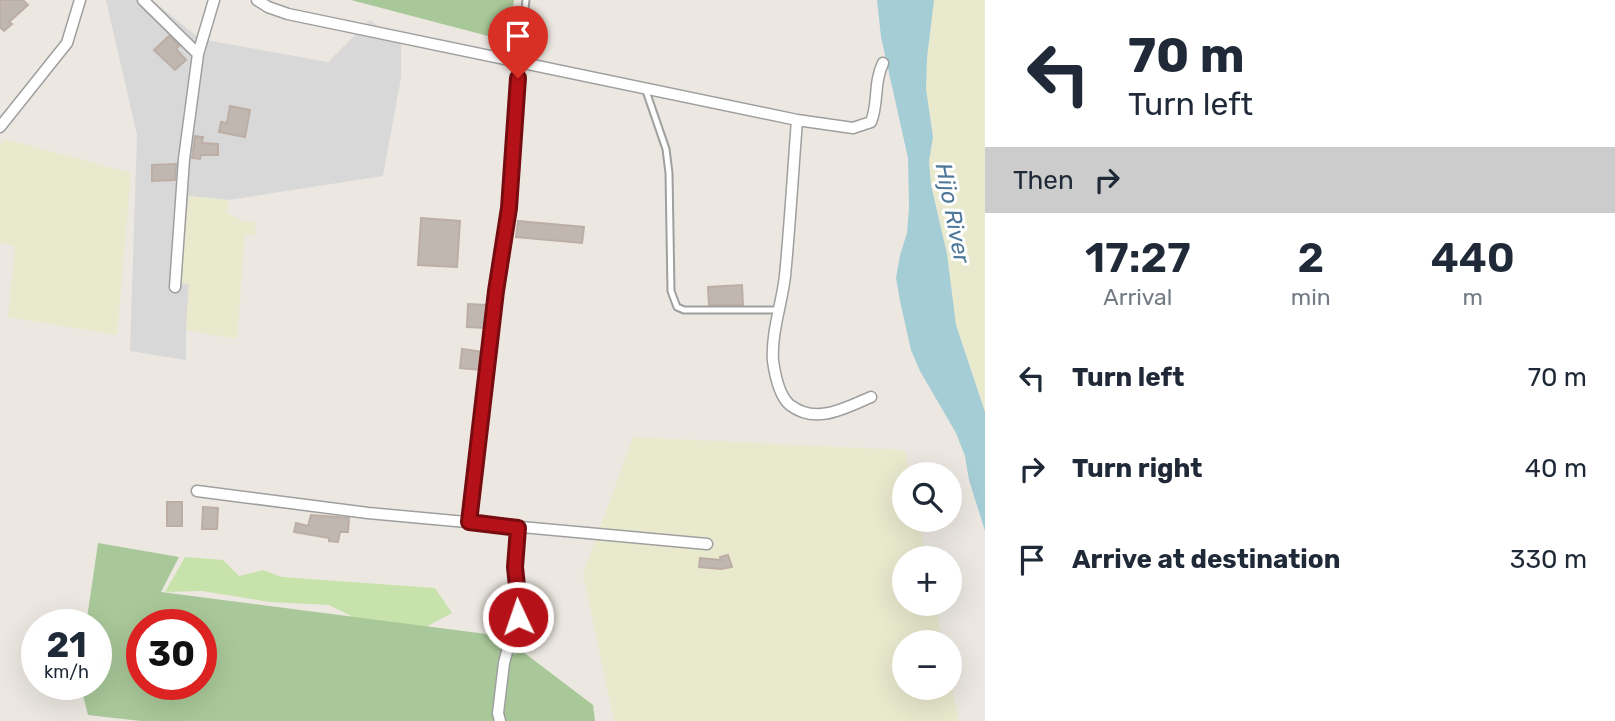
<!DOCTYPE html>
<meta charset="utf-8">
<style>
body{margin:0;font-family:Rubik,sans-serif;background:#f2f2f3;color:#1f2937;height:100vh;display:flex;flex-direction:column;font-size:26px;white-space:nowrap}
*{box-sizing:border-box;margin:0}
p{font-size:23px;color:#747a83}
.icon{flex:none;width:38px;height:38px;fill:none;stroke:currentColor;stroke-width:2;stroke-linecap:round;stroke-linejoin:round}
.map{position:relative;flex:1;overflow:hidden}
.drawer{display:flex;flex-direction:column;background:#fff;width:630px}
.drawer>*{flex:none}
.top-card{background:#fff;color:#1f2937;overflow:hidden}
.buttons{position:absolute;left:892px;top:462px;display:grid;gap:14px}
.buttons a{display:grid;place-items:center;width:70px;height:70px;border-radius:50%;background:#fff;box-shadow:0 7px 28px #0002;font-size:35px}
.speed{position:absolute;left:21px;top:609px;display:flex;gap:14px;font-size:35px;font-weight:700;text-align:center}
.speed>*{display:grid;place-content:center;width:91px;height:91px;border-radius:50%;background:#fff;box-shadow:0 7px 28px #0002;line-height:1}
.speed small{font-size:18px;font-weight:400}
.speed .limit{border:10px solid #d22;background:#fff;color:#111}
.pin{position:absolute;display:grid;place-items:center;width:60px;height:60px;color:#fff;margin:-72px -30px;border-radius:50% 50% 50% 0;rotate:-45deg;box-shadow:0 0 7px #0007}
.pin .icon{rotate:45deg}
.me{position:absolute;width:77px;margin:-38px;rotate:357deg;stroke-linejoin:round;filter:drop-shadow(0 0 5px #0008)}
.turn{display:flex;align-items:center;gap:24px;height:147px;padding:0 28px;font-size:32px}
.turn .icon{width:91px;height:91px;stroke-width:2.5}
.turn b{display:block;font-size:49px;line-height:60px}
.then{display:flex;align-items:center;height:66px;padding:0 28px;background:#0003;gap:14px;font-size:26px}
.eta{display:flex;justify-content:space-evenly;align-items:center;height:119px;text-align:center}
.eta b{font-size:42px;font-weight:600;line-height:49px}
ul{padding:0;list-style:none}
li{display:flex;align-items:center;gap:21px;height:91px;padding:0 28px}
li div{flex:1}
li b{display:block;font-size:26px}
li em{font-style:normal}
main{display:flex;flex:1;min-height:0}
.map>svg:first-child{display:block}
.residential{fill:#d9d8d8}
.farmland{fill:#e9e9ce}
.grass{fill:#c8e2ab}
.forest{fill:#a9c899;fill-rule:evenodd}
.water{fill:#a5cdd6}
.building{fill:#c0b7b1;stroke:#bcaea5;stroke-width:2}
.lines{fill:none;stroke-linecap:round;stroke-linejoin:round}
.lane-casing{stroke:#9f9f9f;stroke-width:9}
.street-casing{stroke:#9f9f9f;stroke-width:13}
.lane{stroke:#fff;stroke-width:5}
.street{stroke:#fff;stroke-width:10}
.route-casing{stroke:#760b10;stroke-width:18}
.route{stroke:#b51118;stroke-width:12}
.labels{text-anchor:middle;stroke-width:6;stroke-linejoin:round;paint-order:stroke}
.water-label{font-size:23px;font-style:italic;fill:#4e779a;stroke:#fff}
</style>
<main>
<div class="map">
<svg width="985" height="721" viewBox="0 0 985 721">
<rect width="100%" height="100%" fill="#ece8e1"/>
<path class="residential" d="M106,0H152L200,39L328,62L370,20L401,44V78L383,176L229,200L189,196L180,283H189L186,330V360L130,351L137,135Z"/>
<path class="farmland" d="M934,0H985V412L956,325L947,254L931,185L929,161L933,137L926,89L927,58Z
M5,139L131,173L117,335L8,317L15,246L0,243V145Z
M189,196L229,200L227,213L245,222L255,221L256,235H245L237,339L186,330L189,284L180,283Z
M633,437L905,450L910,474H905V520H919L926,558H905V604H935L943,642H905V688H950V678L959,721H614L583,574Z"/>
<path class="grass" d="M185,557L223,560L239,576L263,570L282,577L435,588L452,613L418,631L359,620L329,605L269,602L202,591L165,592Z"/>
<path class="forest" d="M351,0H514L507,41Z
M98,543L179,557L161,592L502,636L593,705L595,721H141L88,715L80,684H96V625H86ZM142,625H201V684H142Z"/>
<path class="water" d="M877,0H934L927,58L926,89L933,137L929,161L931,185L947,254L956,325L985,412V531L969,480L965,456L956,433L920,371L911,350L900,301L896,278L900,255L907,233L909,207L908,158L881,37Z"/>
<path class="building" d="M0,0H23L28,5L9,22L12,24L4,31L0,27Z
M169,36L179,46L176,49L186,60L175,70L154,50Z
M230,106L250,110L245,137L219,132L221,122L227,123Z
M195,136L203,137L202,143L218,144V155H201L200,159L192,158Z
M176,164L175,180L152,181V165Z
M421,218L460,221L457,267L418,265Z
M518,221L584,227L582,243L516,237Z
M742,285L743,305H709L708,287Z
M468,304L487,305L486,328L467,327Z
M462,349L484,352L481,370L460,368Z
M167,502H182V526H167Z
M203,507L218,508L217,529H202Z
M311,515L349,518L348,532H340L338,542L329,541V538L294,532L296,523L308,526Z
M728,555L732,567L721,569L699,567L700,558L721,560L720,557Z"/>
<g class="lines">
<defs>
<path id="lane" d="M645,88L666,149L669,173L671,291L677,307L684,310H778
M469,522L496,291L509,208L519,61L526,0"/>
<path id="street" d="M143,0L198,54L184,159L175,287
M257,0L268,7L288,14L797,120L853,128L871,122C879,102 873,84 883,63
M198,54L214,0
M797,120C793,172 790,224 785,276C782,303 771,333 773,361C775,375 779,396 790,405C816,425 845,408 871,397
M0,127L67,43L80,0
M197,491L368,513L707,544
M500,721L498,713L504,663L519,606L515,567L518,528"/>
</defs>
<use href="#lane" class="lane-casing"/>
<use href="#street" class="street-casing"/>
<use href="#lane" class="lane"/>
<use href="#street" class="street"/>
</g>
<g class="lines">
<defs>
<path id="route" d="M518,617L519,606L515,567L518,528L469,522L496,291L509,208L518,78"/>
</defs>
<use href="#route" class="route-casing"/>
<use href="#route" class="route"/>
</g>
<g class="labels">
<g class="water-label">
<text transform="translate(953 213) rotate(79)" y="8">Hijo River</text>
</g>
</g>
</svg>
<div class="buttons">
<a><svg class="icon" aria-label="search" viewBox="0 0 24 24"><circle cx="10" cy="10" r="6"/><path d="M15 15l6 6"/></svg></a>
<a>+</a>
<a>−</a>
</div>
<div class="speed"><div>21<small>km/h</small></div><div class="limit">30</div></div>
<div class="pin" style="left:518px;top:78px;background:#d93025"><svg class="icon" aria-label="arrive" viewBox="0 0 24 24"><path d="M6 21V4h12l-3 4 3 4H6"/></svg></div>
<svg class="me" style="left:518px;top:617px" viewBox="-20 -20 40 40"><circle r="17" fill="#b51118" stroke="#fff" stroke-width="3"/><path d="M0-11L8 9 0 5-8 9z" fill="#fff"/></svg>
</div>
<section class="drawer">
<div class="top-card">
<div class="turn"><svg class="icon" aria-label="left" viewBox="0 0 24 24"><path d="M17 20v-9H6M10 6l-5 5 5 5"/></svg><div><b>70 m</b>Turn left</div></div>
<div class="then">Then<svg class="icon" aria-label="right" viewBox="0 0 24 24"><path d="M7 20v-9h11M14 6l5 5-5 5"/></svg></div>
</div>
<div class="eta">
<div><b>17:27</b><p>Arrival</p></div>
<div><b>2</b><p>min</p></div>
<div><b>440</b><p>m</p></div>
</div>
<ul>
<li><svg class="icon" aria-label="left" viewBox="0 0 24 24"><path d="M17 20v-9H6M10 6l-5 5 5 5"/></svg><div><b>Turn left</b></div><em>70 m</em></li>
<li><svg class="icon" aria-label="right" viewBox="0 0 24 24"><path d="M7 20v-9h11M14 6l5 5-5 5"/></svg><div><b>Turn right</b></div><em>40 m</em></li>
<li><svg class="icon" aria-label="arrive" viewBox="0 0 24 24"><path d="M6 21V4h12l-3 4 3 4H6"/></svg><div><b>Arrive at destination</b></div><em>330 m</em></li>
</ul>
</section>
</main>
